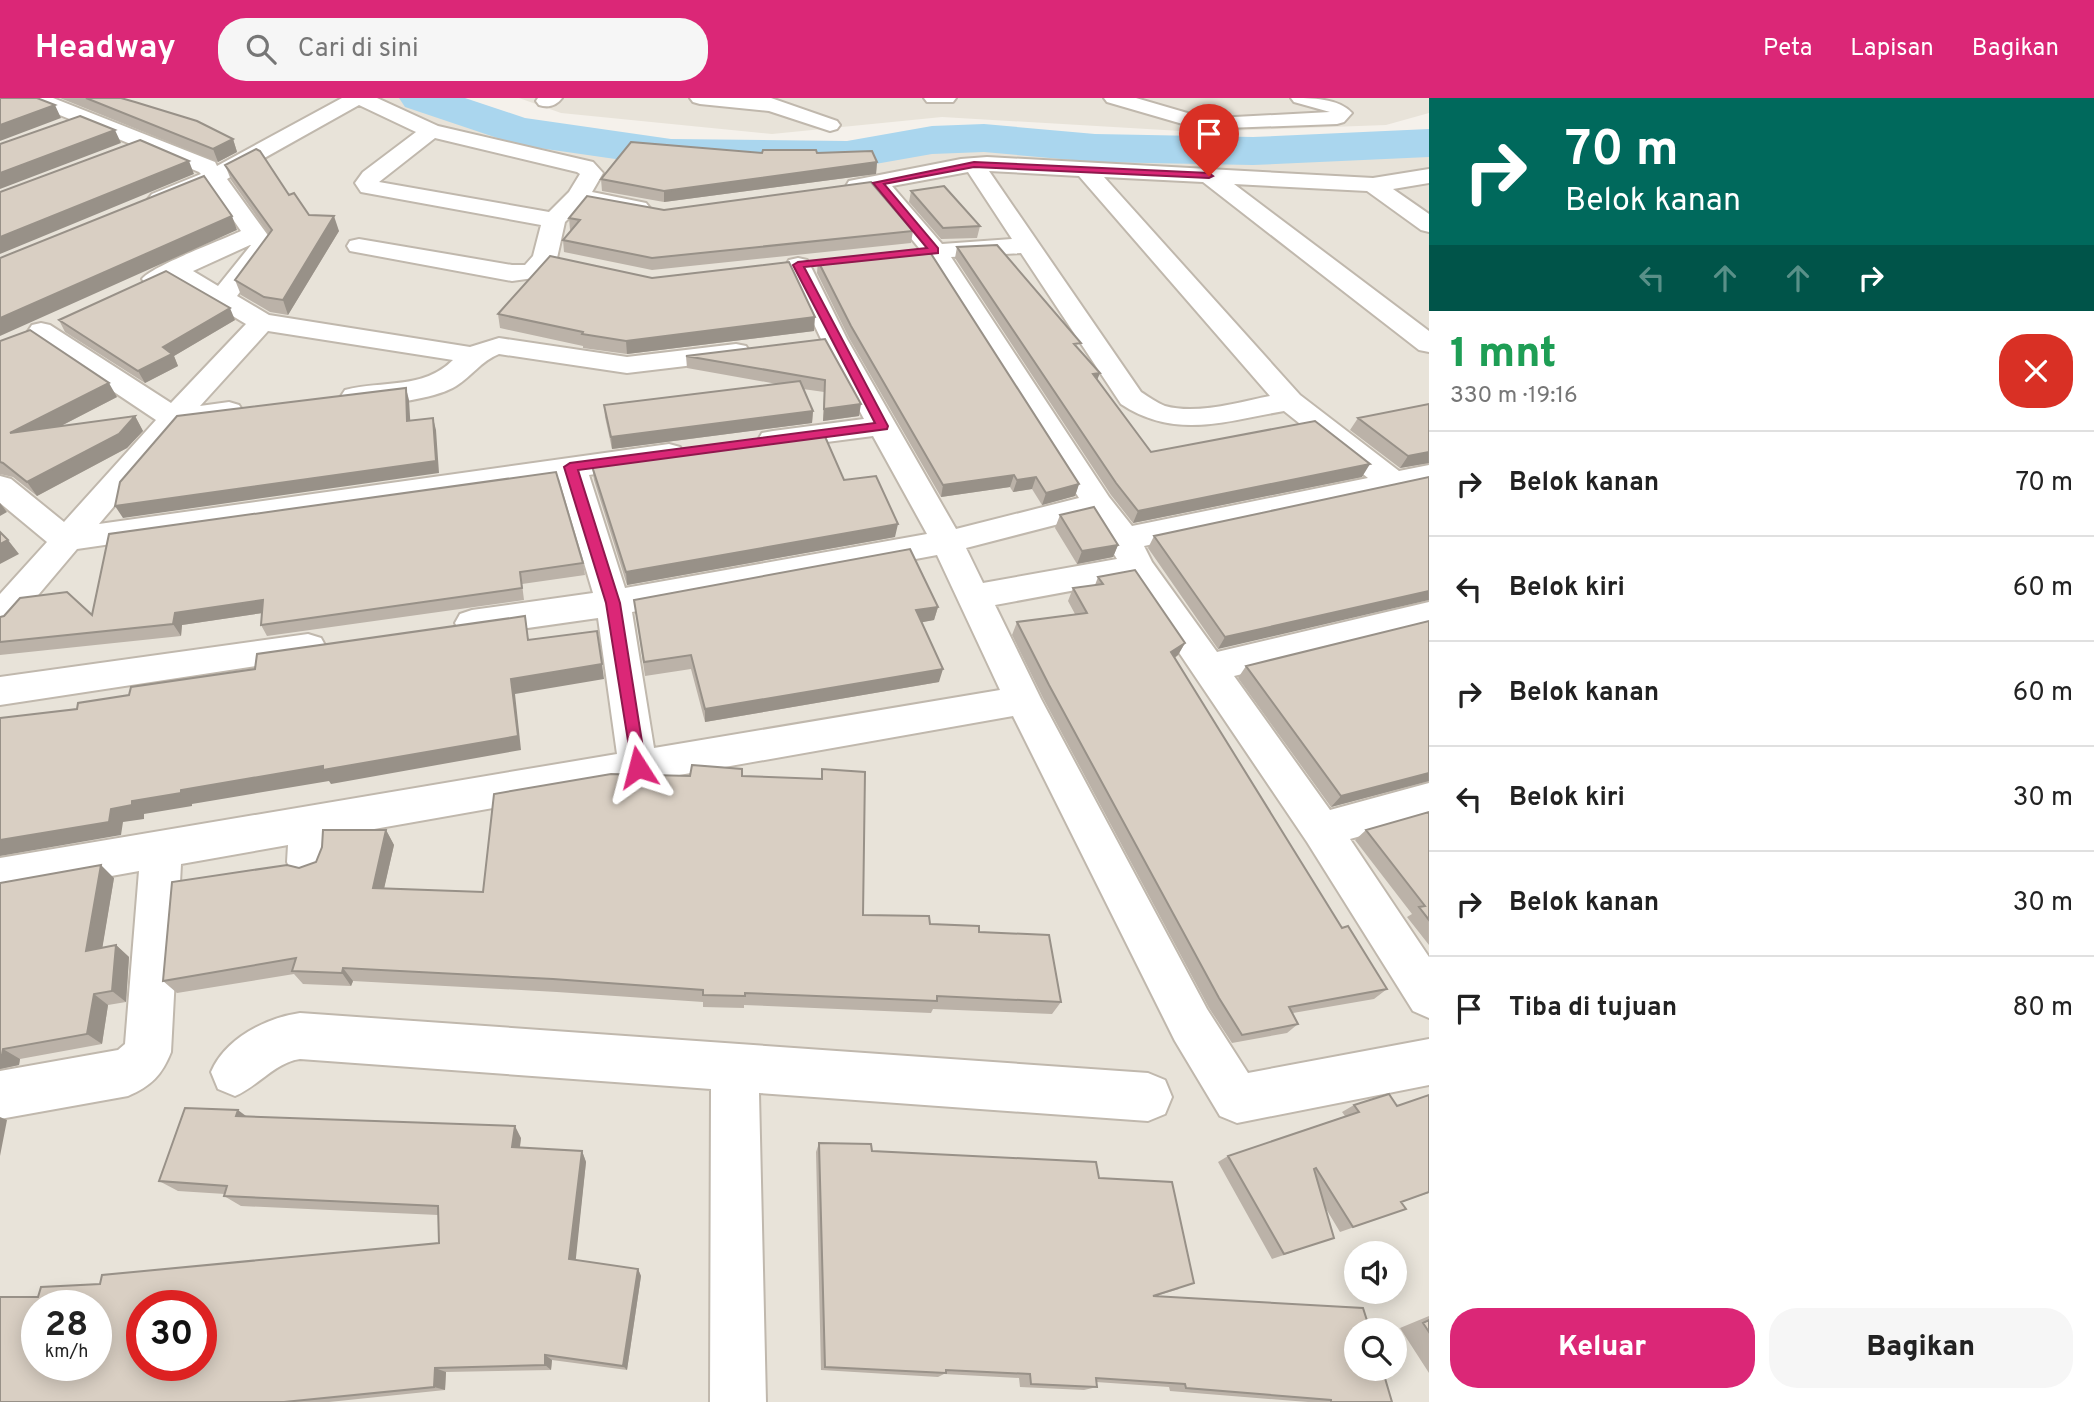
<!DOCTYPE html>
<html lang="id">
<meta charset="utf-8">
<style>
body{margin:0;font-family:Overpass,sans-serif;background:#f6f6f6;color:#222;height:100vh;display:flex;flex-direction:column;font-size:26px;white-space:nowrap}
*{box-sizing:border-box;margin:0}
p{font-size:23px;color:#767676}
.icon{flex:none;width:38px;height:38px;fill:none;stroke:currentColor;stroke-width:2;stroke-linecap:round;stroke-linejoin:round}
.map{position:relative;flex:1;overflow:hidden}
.details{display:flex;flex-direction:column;background:#fff;width:665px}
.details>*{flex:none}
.guide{background:#00695c;color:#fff;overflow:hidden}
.tools{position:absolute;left:1344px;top:1143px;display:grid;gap:14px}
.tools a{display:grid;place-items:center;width:63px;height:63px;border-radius:50%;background:#fff;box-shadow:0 4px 18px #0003;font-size:35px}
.speed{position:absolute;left:21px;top:1192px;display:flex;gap:14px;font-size:35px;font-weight:700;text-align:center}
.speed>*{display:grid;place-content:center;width:91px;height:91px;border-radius:50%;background:#fff;box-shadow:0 4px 18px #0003;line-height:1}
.speed small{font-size:18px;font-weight:400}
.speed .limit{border:10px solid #d22;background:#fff;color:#111}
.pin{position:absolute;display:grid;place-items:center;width:60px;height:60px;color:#fff;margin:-72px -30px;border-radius:50% 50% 50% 0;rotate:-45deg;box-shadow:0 0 7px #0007}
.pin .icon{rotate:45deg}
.me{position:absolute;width:77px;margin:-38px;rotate:351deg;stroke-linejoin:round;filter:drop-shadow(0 0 5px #0008)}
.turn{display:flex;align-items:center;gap:24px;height:147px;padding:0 21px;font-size:32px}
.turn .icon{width:91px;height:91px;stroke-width:2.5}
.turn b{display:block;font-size:49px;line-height:60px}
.lanes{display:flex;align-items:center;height:66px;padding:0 21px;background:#0003;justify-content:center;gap:35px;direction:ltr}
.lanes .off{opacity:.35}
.round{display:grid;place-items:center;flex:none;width:74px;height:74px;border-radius:28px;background:#f6f6f6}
.head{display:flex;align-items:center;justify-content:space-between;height:119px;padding:0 21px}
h1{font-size:42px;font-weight:800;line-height:52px;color:#1e9e55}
.button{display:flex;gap:14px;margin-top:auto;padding:14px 21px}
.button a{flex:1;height:80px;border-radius:28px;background:#db2777;color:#fff;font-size:28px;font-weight:800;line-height:80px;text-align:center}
.button a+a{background:#f6f6f6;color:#222}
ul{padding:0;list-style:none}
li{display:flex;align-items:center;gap:21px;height:105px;padding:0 21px;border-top:2px solid #e0e0e0}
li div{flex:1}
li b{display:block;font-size:26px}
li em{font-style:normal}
header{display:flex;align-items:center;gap:42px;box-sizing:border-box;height:98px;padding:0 35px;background:#db2777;color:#fff}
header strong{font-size:33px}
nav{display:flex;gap:38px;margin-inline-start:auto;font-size:24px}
.search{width:490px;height:63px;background:#f6f6f6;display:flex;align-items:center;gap:18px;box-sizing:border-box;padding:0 24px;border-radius:28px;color:#767676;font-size:26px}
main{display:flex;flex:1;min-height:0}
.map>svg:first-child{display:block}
.residential{fill:#e8e3d9;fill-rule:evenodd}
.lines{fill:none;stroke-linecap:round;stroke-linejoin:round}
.river{fill:#aad6ee;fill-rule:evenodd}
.street-casing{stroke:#c0b8ad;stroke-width:4}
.street{fill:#fff;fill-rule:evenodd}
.wall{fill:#bbb2a8}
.shaded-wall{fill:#989188}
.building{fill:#d9cfc3;stroke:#989188;stroke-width:2;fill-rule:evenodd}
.route{fill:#db2777;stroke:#8e194d;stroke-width:2}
</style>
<header>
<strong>Headway</strong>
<div class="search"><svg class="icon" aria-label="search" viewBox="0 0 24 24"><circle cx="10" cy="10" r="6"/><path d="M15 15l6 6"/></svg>Cari di sini</div>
<nav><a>Peta</a><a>Lapisan</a><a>Bagikan</a></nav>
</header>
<main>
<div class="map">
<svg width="1429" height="1304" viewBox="0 0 1429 1304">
<rect width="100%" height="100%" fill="#f5f1eb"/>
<path class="residential" d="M0,0H459L521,21L675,49L843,51L961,27L1161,47L1401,43L1429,34V1304H0ZM1356,1155H1395V1194H1356ZM37,1208H96V1267H37ZM142,1208H201V1267H142ZM1356,1232H1395V1270H1356Z
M519,0H1429V15L1386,27L1198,34L942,19L772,36L561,15Z"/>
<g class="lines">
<path class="river" d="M399,0H465L525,20L671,41L847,43L932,28L984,26L1095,36L1253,39L1429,31V59L1253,67L1095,64L984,54L932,56L847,71L671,69L518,47L405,9Z"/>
<defs>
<path id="street" d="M25,0H53L215,64L217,68L342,0H377L438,28L593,64L603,75L592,94L646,105L650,110L646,115L638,117L583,106L565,124L557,160L541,179L512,183L350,153L347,148L350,143L359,141L512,167H525L533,158L541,127L361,94L355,85L363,74L416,34L359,7L227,81L275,147L237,198L269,217L470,249L499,240L627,259L736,246L746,248L750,254L746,260L736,262L627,275L499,256C481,263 472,278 456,288C434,302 370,310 345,304L341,298L345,292C383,282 423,292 453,262L268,233L200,308L229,304L239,307L243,313L239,319L182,328L99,426L669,346L680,349L684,356L680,363L589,377L625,490L927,436L873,338L773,351L762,349L758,342L762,335L773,333L864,321L821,241L786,167L789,162L798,160L807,162L810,167L847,241L956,431L1079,400L924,156L871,92L857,95L849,93L846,88L849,83L961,61L987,59L1373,80L1429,71V85L1393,91L1429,116V134L1421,132L1367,93L1234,86L1429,233V254L1419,252L1203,84L1104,79L1300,297L1399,373L1429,367V387L1144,448L1152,464L1217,554L1429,504V530L1234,578L1330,712L1429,685V719L1350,741L1429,859V920L1413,913L1307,744L1130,482L995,507L1041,601L1207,911L1248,975L1429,941V987L1237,1025L1220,1018L1175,943L1013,618L329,739V764L323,777L308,782L293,777L287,764L288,747L181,766L171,954C162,977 151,988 128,998L0,1021V973L118,952L125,946L139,773L0,798V760L617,656L598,520L472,538L460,534L455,525L460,516L472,512L593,495L559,381L77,451L12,528L0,532V496L47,444L0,405V378L11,381L64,424L156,322L32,239L28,233L32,227L41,225L50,227L171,305L246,226L173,182L155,189L146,186L142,181C152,168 222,142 241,133L210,88L160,108L152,106L148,101L152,96L201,76L199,74L28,4ZM435,40L577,74L580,76L569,94L549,114L379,84ZM989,73L1079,78L1270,298C1239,304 1197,317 1165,308C1157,305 1149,299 1141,294ZM968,74L1012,141L942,146L892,88ZM251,147L218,188L193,173L250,147ZM1021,155L1121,306C1175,342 1226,323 1284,313L1368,380L1132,428L1109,399L951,159ZM1090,418L1117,461L983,485L966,450ZM937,457L1000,592L654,650L632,514Z
M538,0H562C556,8 548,10 539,7L536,3Z
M690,0H771L837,23L840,27L837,31L830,33L769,13L700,6L693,4Z
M924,0H956L953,4H927Z
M1104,0H1136L1201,19L1216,20L1330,14L1294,4L1291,0C1312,0 1338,0 1352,15L1344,24L1337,26L1200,31L1107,4Z
M308,536L321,540L326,549L321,558L0,607V579Z
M300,915L1148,975L1165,982L1172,999L1165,1016L1148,1023L759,995L766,1304H710L711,991L300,961C276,964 258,988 235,998L218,991L211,974C225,941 265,920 300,915Z"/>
</defs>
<use href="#street" class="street-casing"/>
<use href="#street" class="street"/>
</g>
<path class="wall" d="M60,0H121L233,41L237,54L218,64Z
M762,55H817L877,64L876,76L664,104L602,93L601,81Z
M225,67L289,97L309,117L339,133L288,217L270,214L241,197L235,182L269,136L231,82Z
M911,93L980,128L977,140L941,141L909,104Z
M664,112L913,133L911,145L652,172L564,154L563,142L571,132H570L569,120Z
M957,149L1079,251L1097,282L1151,354L1362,379L1133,425L1111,397L955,160Z
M818,163L1079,386L1075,398L1042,407L1032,391L1013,394L1010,389L941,399L849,240L817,175Z
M498,216L814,233L627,256L583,250V248L500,230Z
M59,222H235L174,258L178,268L145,285L65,234Z
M825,241L859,318L823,323L824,294L803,291L813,313L812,325L612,351L605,319L604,307L777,286L687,270L686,258Z
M0,243L117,299L61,328L135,318L143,333L127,350L37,398L13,379L0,376Z
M1358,320L1429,365L1400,370L1350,332Z
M592,368L844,382L895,439L627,487L594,382Z
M1429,379L1218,551L1148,450L1154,438Z
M1060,417L1118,447L1113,459L1077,466L1055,430Z
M583,465L585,477L522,486L524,502L267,538L261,527L262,515L182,527L181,538L0,557V519L92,517Z
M1098,479L1185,545L1178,557L1175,560L1342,830L1387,891L1374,901L1293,915L1298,926L1287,935L1232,945L1209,910L1043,600L1012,537L1017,524L1075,516L1068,503L1073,490L1095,487Z
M634,502L938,509L934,522L922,524L939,584L705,624L691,571L645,578Z
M1429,523V683L1331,709L1238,580L1246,568Z
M822,671L863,817L930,826L979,834L1061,904L1052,916L933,911L931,915L744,907V910L703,909V904L557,894L353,883L351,888L303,886L294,876L177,895L163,883L299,770L316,764L386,732L394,747L384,790L483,794L742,678L821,681Z
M1429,714V847L1407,819L1412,816L1355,742L1366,732Z
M114,780L102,850L116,847L129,859L126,904L108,907L102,946L20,961L19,967L0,971V785Z
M1354,1007L1429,1095L1401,1104L1392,1116L1340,1134L1325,1109L1334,1140L1272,1161L1218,1064L1228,1058L1345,1018L1342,1014Z
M247,1018L521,1040L520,1050L582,1053L586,1064L575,1162L638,1171L641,1178L627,1272L552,1262L551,1272L446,1274L445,1292L329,1304H0L38,1199L100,1186L439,1145L438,1117L241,1108L224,1098L225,1096L178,1093L159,1083Z
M819,1045L872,1053L1099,1080L1179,1191L1156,1198L1392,1304H1308L1170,1293L1169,1289L1096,1284L1097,1289L1084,1292L1020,1289L1019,1280L944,1276L938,1279L821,1272L816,1054Z
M1429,1218V1275L1400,1230Z"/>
<path class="shaded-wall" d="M55,7L61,20L0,43V27Z
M115,32L121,45L0,91V75Z
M233,41L237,54L218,64L213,51Z
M189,63L194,76L0,156V139Z
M877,64L876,76L664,104V93Z
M232,118L237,132L0,238V220Z
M334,118L339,133L288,217L283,202Z
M230,210L235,222L174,258L178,268L145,285L138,273L163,249Z
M815,219L814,233L627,256L626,243Z
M1100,275L1095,287L1093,276Z
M109,285L117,299L20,349L10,335Z
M406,290L409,302L411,335L407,323Z
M861,306L859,318L823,323L824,311Z
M813,313L812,325L612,351L611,339Z
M135,318L143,333L127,350L37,398L27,384Z
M433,320L436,332L439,375L123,420L115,408Z
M1429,354V365L1400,370L1408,358Z
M1370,366L1362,379L1133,425L1138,413Z
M1014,377L1010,389L941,399L943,387Z
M1036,379L1032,391L1013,394L1017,382Z
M1079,386L1075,398L1042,407L1046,395Z
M0,405L7,414L0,418Z
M898,426L895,439L627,487L626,474Z
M8,442L19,456L0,466V446Z
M1118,447L1113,459L1077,466L1082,453Z
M1429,493V502L1218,551L1225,539Z
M263,502L269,514L182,527L181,538L173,526L175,515Z
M938,509L934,522L913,526L916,512Z
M1185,545L1178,557L1164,567L1171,554Z
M602,566L604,581L515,596L521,652L331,686L329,683L192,706V708L144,716V721L123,724L121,737L0,758V742L111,711L132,703L181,692L511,581Z
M943,571L939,584L705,624V611Z
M1429,675V683L1331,709L1341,698Z
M386,732L394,747L381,804L373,790Z
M101,767L114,780L100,864L86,853Z
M116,847L129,859L126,904L112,893Z
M343,870L353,883L351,888L342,875Z
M94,896L108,907L102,946L87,936Z
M3,951L20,961L19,967L0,971V957Z
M238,1012L254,1024L236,1018Z
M0,1019L7,1022L0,1058Z
M515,1028L521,1040L518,1061L512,1049Z
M582,1053L586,1064L575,1169L569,1161Z
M638,1171L641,1178L627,1272L623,1268Z
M545,1257L552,1262L551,1272L545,1267Z
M435,1270L446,1274L445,1292L434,1289Z"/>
<path class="building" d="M0,0H37L55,7L0,27Z
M86,0H121L135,4L197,23L233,41L213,51Z
M80,18L115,32L0,75V46Z
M140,42L189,63L0,139V94Z
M631,44L762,55L763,52H816L817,55L872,53L877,64L664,93L601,81Z
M256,51L260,53L289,97L294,95L309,117L334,118L283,202L264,199L235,182L272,132L225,67Z
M204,78L232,118L0,220V160Z
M871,84L913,133L652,160L563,142L580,122L569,120L587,98L664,112Z
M944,88L980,128L943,130L911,93Z
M997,147L1081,245L1074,246L1100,275L1093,276L1151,354L1315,323L1370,366L1138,413L1116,385L957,149Z
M928,151L1079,386L1046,395L1036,379L1017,382L1014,377L943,387L851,228L818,163Z
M550,158L652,180L789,164L815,219L626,243L582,236L583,234L498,216Z
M166,173L230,210L163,249L172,256L138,273L59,222Z
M30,232L109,285L10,335L135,318L119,336L27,384L3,365L0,364V243Z
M825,241L861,306L824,311L825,282L686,258Z
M800,283L813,313L611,339L604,307Z
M406,290L407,323L433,320L436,363L115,408L120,384L177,318Z
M1429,306V354L1408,358L1358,320Z
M823,334L844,382L876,378L898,426L626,474L592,368L616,365L617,361Z
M556,374L583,465L520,474L522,490L261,527L263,502L175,515L173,526L0,544V519L4,518L20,500L67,494L92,517L109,436Z
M1429,379V493L1225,539L1154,438Z
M1094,409L1118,447L1082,453L1060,417Z
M0,434L8,442L0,446Z
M910,451L938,509L916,512L943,571L705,611L691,557L644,564L634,502Z
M1135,472L1185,545L1171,554L1342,830L1348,828L1387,891L1289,909L1298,926L1242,937L1219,900L1049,587L1017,524L1087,515L1073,490L1103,486L1098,479Z
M525,518L528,542L597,533L602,566L511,581L518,638L323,672V668L181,692V695L132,703V707L111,711L109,724L0,742V620L77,611L78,605L129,597L131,589L255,571L257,556Z
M1429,523V675L1341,698L1246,568Z
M692,667L742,671V678L822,681V671L865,674L863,817L929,818L930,826L979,828V834L1049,837L1061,904L937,898V903L745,895V898L703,897V892L553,881L343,870L342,875L292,873L296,860L163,883L172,784L287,767L299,770L316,764L322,749L323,732H386L373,790L483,794L494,696L611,676L690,678Z
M1429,714V822L1419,809L1425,808L1366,732Z
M101,767L86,853L116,847L112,893L94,896L87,936L3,951L2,957H0V785Z
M1389,996L1397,1008L1429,997V1094L1401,1104L1406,1111L1353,1129L1316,1070L1314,1071L1334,1140L1284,1156L1228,1058L1359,1014L1354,1007Z
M185,1010L238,1012L236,1018L515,1028L512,1049L582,1053L569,1161L638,1171L623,1268L545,1257V1267L435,1270L434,1289L284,1304H0V1199H38L41,1189L100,1186L102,1177L439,1145L438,1108L224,1098L227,1088L159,1083ZM37,1208H96V1267H37ZM142,1208H201V1267H142Z
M819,1045L871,1046L872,1053L1096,1064L1099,1080L1172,1084L1194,1185L1153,1198L1363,1210L1370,1232H1356V1270H1382L1392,1304H1331V1302L1186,1290L1185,1286L1096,1280L1097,1289L1031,1286L1030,1276L946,1272V1275L825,1269Z
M1429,1222V1234L1423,1225Z"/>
<path class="route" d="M974,64L1209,75L1213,78L1209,80L974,69L884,86L938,150V155L804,169L888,328L887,331L578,372L620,505L646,669L644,674H633L606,505L564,369L570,365L875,325L793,167L798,164L927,150L873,85Z"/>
</svg>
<div class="tools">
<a><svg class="icon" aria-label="sound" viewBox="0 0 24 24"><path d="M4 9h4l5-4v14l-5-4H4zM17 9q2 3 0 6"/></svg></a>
<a><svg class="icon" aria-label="search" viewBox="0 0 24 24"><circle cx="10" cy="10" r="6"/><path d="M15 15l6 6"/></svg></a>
</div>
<div class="speed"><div>28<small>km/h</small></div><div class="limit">30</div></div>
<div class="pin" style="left:1209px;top:78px;background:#d93025"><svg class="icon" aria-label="arrive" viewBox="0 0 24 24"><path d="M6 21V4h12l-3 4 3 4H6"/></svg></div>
<svg class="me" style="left:638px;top:669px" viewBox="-20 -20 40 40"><path d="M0-17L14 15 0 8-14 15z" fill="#db2777" stroke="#fff" stroke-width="4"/></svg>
</div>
<section class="details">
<div class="guide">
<div class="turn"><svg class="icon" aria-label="right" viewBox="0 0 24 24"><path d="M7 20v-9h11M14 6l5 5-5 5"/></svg><div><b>70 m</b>Belok kanan</div></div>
<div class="lanes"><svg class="icon off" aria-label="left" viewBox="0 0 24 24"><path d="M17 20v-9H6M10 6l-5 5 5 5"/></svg><svg class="icon off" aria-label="ahead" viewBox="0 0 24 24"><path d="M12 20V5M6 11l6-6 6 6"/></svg><svg class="icon off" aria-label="ahead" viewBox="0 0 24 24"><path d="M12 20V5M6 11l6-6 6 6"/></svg><svg class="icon" aria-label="right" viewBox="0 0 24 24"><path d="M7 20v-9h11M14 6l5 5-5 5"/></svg></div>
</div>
<div class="head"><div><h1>1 mnt</h1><p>330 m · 19:16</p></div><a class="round" style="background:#d93025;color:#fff"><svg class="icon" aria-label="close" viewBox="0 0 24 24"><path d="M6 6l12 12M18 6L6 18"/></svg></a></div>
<ul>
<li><svg class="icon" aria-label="right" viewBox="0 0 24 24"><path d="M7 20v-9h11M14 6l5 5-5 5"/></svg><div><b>Belok kanan</b></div><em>70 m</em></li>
<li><svg class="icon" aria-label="left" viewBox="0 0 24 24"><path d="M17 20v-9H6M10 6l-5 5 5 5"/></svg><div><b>Belok kiri</b></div><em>60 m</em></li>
<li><svg class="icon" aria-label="right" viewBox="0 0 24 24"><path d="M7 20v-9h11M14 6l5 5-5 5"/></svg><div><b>Belok kanan</b></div><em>60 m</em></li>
<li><svg class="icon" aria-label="left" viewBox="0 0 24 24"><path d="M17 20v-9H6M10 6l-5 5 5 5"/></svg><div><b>Belok kiri</b></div><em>30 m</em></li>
<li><svg class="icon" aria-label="right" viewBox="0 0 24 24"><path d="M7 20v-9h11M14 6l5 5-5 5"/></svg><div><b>Belok kanan</b></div><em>30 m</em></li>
<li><svg class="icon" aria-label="arrive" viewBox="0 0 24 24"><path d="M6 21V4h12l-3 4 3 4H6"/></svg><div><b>Tiba di tujuan</b></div><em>80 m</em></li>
</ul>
<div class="button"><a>Keluar</a><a>Bagikan</a></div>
</section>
</main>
